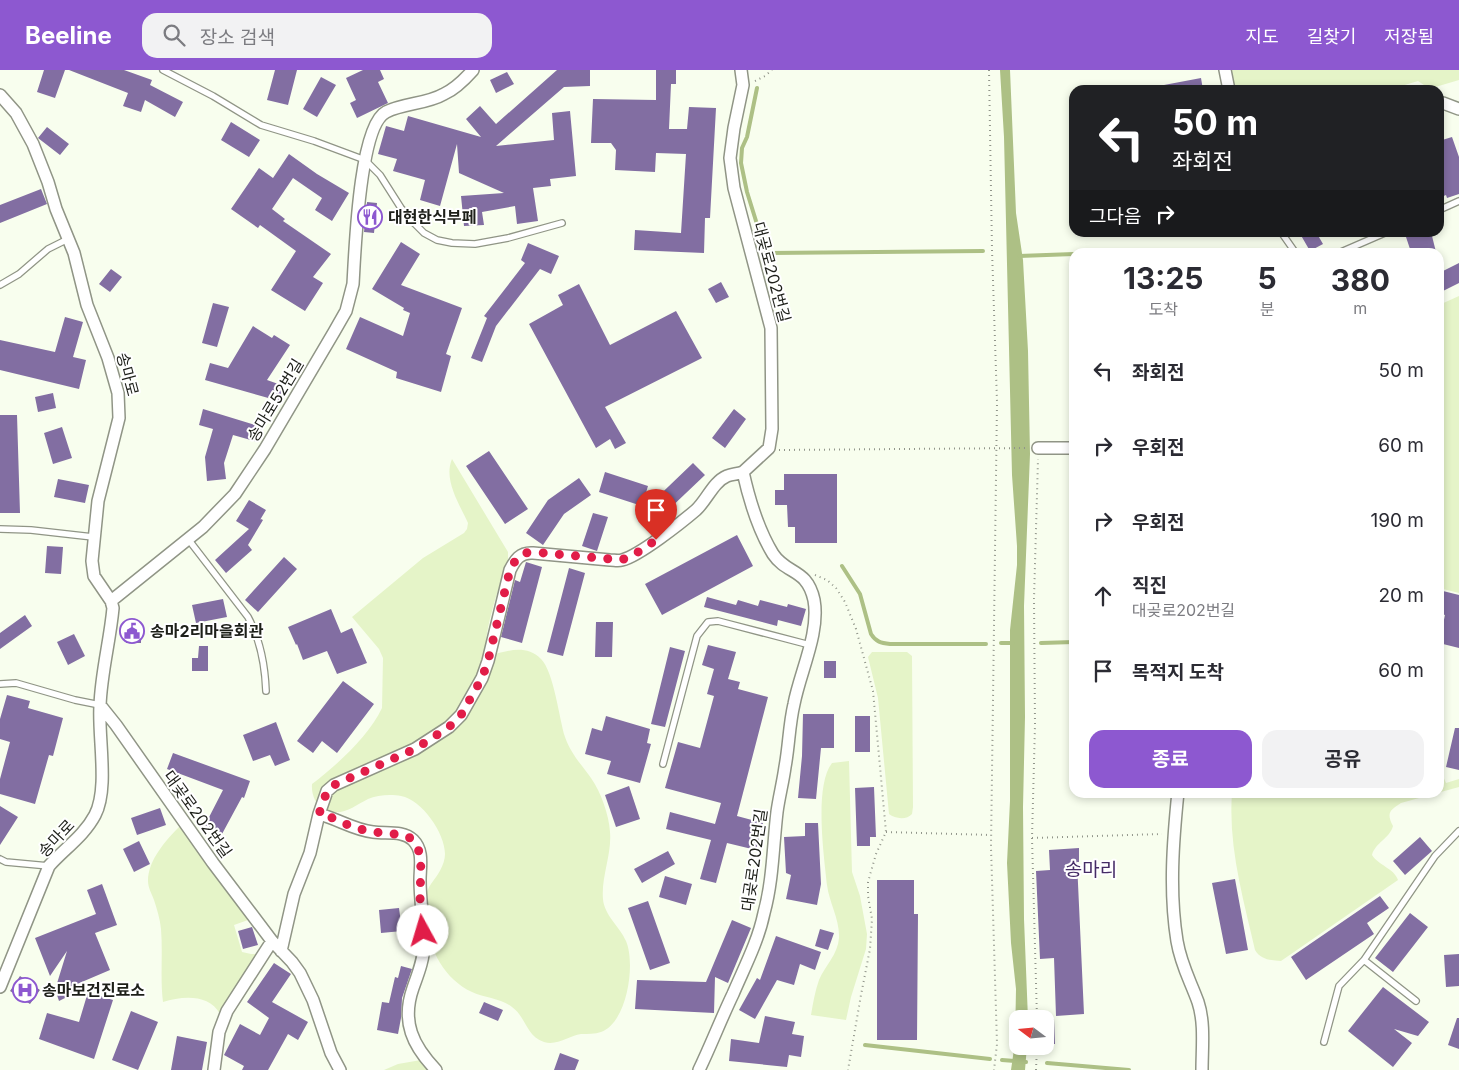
<!DOCTYPE html>
<html lang="ko">
<meta charset="utf-8">
<style>
body{margin:0;font-family:Inter,"Noto Sans KR",sans-serif;background:#f2f2f3;color:#2b2b33;height:100vh;display:flex;flex-direction:column;font-size:19px;white-space:nowrap}
*{box-sizing:border-box;margin:0}
p{font-size:16px;color:#7c7c81}
.icon{flex:none;width:28px;height:28px;fill:none;stroke:currentColor;stroke-width:2;stroke-linecap:round;stroke-linejoin:round}
.map{position:relative;flex:1;overflow:hidden}
.drawer{position:absolute;left:1069px;top:178px;width:375px;height:550px;display:flex;flex-direction:column;background:#fff;border-radius:15px;box-shadow:0 2px 8px #0003}
.drawer>*{flex:none}
.hud{position:absolute;left:1069px;top:15px;width:375px;height:152px;border-radius:15px;box-shadow:0 2px 8px #0003;background:#202124;color:#fff;overflow:hidden}
.needle{width:32px;rotate:286deg}
.controls{position:absolute;left:1009px;top:940px;display:grid;gap:10px}
.controls a{display:grid;place-items:center;width:45px;height:45px;border-radius:10px;background:#fff;box-shadow:0 2px 8px #0003;font-size:25px}
.pin{position:absolute;display:grid;place-items:center;width:42px;height:42px;color:#fff;margin:-51px -21px;border-radius:50% 50% 50% 0;rotate:-45deg;box-shadow:0 0 5px #0007}
.pin .icon{rotate:45deg}
.me{position:absolute;width:55px;margin:-28px;rotate:354deg;stroke-linejoin:round;filter:drop-shadow(0 0 4px #0008)}
.turn{display:flex;align-items:center;gap:18px;height:105px;padding:0 20px;font-size:22px}
.turn .icon{width:65px;height:65px;stroke-width:2.5}
.turn b{display:block;font-size:35px;line-height:42px}
.then{display:flex;align-items:center;height:48px;padding:0 20px;background:#0003;gap:10px;font-size:19px}
.eta{display:flex;justify-content:space-evenly;align-items:center;height:85px;text-align:center}
.eta b{font-size:30px;font-weight:700;line-height:35px}
.cta{display:flex;gap:10px;margin-top:auto;padding:10px 20px}
.cta a{flex:1;height:58px;border-radius:15px;background:#8d58d0;color:#fff;font-size:20px;font-weight:700;line-height:58px;text-align:center}
.cta a+a{background:#f2f2f3;color:#2b2b33}
ul{padding:0;list-style:none}
li{display:flex;align-items:center;gap:15px;height:75px;padding:0 20px}
li div{flex:1}
li b{display:block;font-size:19px}
li em{font-style:normal}
header{display:flex;align-items:center;gap:30px;box-sizing:border-box;height:70px;padding:0 25px;background:#8d58d0;color:#fff}
header strong{font-size:24px}
nav{display:flex;gap:28px;margin-inline-start:auto;font-size:18px}
.search{width:350px;height:45px;background:#f2f2f3;display:flex;align-items:center;gap:12px;box-sizing:border-box;padding:0 18px;border-radius:15px;color:#7c7c81;font-size:19px}
.map>svg:first-child{display:block}
.green{fill:#e5f4c8}
.water{fill:#adc085}
.lines{fill:none;stroke-linecap:round;stroke-linejoin:round}
.stream{stroke:#adc085;stroke-width:4}
.building{fill:#826ea2}
.lane-casing{stroke:#909586;stroke-width:8}
.street-casing{stroke:#909586;stroke-width:14}
.path{stroke:#91958a;stroke-width:2;stroke-dasharray:1 4;stroke-linecap:butt}
.lane{stroke:#fff;stroke-width:5.5}
.street{stroke:#fff;stroke-width:11}
.route{stroke:#e11d48;stroke-width:9;stroke-dasharray:0 16.2}
.labels{text-anchor:middle;stroke-width:4;stroke-linejoin:round;paint-order:stroke}
.poi-label{font-size:16px;font-weight:bold;fill:#1d1f19;stroke:#fff;text-anchor:start}
.street-label{font-size:16px;fill:#1d1f19;stroke:#fff}
.quarter-label{font-size:19px;fill:#452c66;stroke:#fff}
</style>
<header>
<strong>Beeline</strong>
<div class="search"><svg class="icon" aria-label="search" viewBox="0 0 24 24"><circle cx="10" cy="10" r="6"/><path d="M15 15l6 6"/></svg>장소 검색</div>
<nav><a>지도</a><a>길찾기</a><a>저장됨</a></nav>
</header>
<div class="map">
<svg width="1459" height="1000" viewBox="0 0 1459 1000">
<rect width="100%" height="100%" fill="#f8feee"/>
<path class="green" d="M1231,0H1459V10L1432,18L1427,17L1418,11L1388,20H1235Z
M1459,226V523L1439,518V235Z
M452,389L508,482V490C501,511 481,567 487,586C505,582 525,573 541,589C554,602 559,648 565,667C571,684 581,694 591,708C601,722 609,745 610,762C612,784 601,807 603,829C604,845 620,857 626,871C636,894 627,953 601,962C595,964 588,964 581,964C569,966 557,976 544,972C526,966 526,947 512,937C500,928 485,928 472,922C444,909 430,880 426,852C425,840 423,825 431,814C437,806 445,795 445,784C445,763 422,730 401,726C391,724 377,725 368,729C356,735 346,744 332,742C318,740 311,727 312,714C336,696 369,666 382,638L383,588L379,579L352,547L423,488L464,463L467,459L468,453C460,435 443,410 452,389Z
M872,582H907L912,586L913,737L912,744C907,750 895,749 889,744L878,628L868,587Z
M849,691L852,802L860,826L867,864L866,879L851,927L846,950L811,945C813,933 815,921 819,910C825,896 838,884 839,868C840,850 829,832 827,815C824,786 814,716 832,693Z
M1439,697L1446,713L1459,709V717L1401,733C1390,740 1386,743 1393,756C1390,768 1375,773 1372,785C1379,796 1394,798 1398,810L1281,891C1270,890 1261,890 1255,880C1243,828 1228,776 1232,723L1439,722Z
M180,756L248,850L234,855L242,882L251,884H258L220,944C209,924 183,926 163,932C160,908 163,884 161,859C160,849 157,839 154,830C152,824 148,818 148,811C148,790 166,770 180,756Z
M421,990L433,1000H384L398,994Z"/>
<path class="water" d="M1000,0H1010L1016,143L1023,190L1028,281L1030,384L1024,536L1025,647L1023,737L1024,849L1028,949H1018V976H1027L1025,1000H1011L1015,972L1016,919L1011,873L1007,793L1010,731V560L1017,495V476L1012,405L1004,67Z"/>
<g class="lines">
<path class="stream" d="M757,18L747,67L742,78L741,93L747,122L765,180L770,183L983,181
M1102,182L1268,180L1275,182
M1019,186L1074,184
M842,496L860,524L871,564C876,572 881,573 890,574H986
M1001,573H1013
M1041,573L1074,572
M865,975L990,989
M1002,990L1026,992
M1047,993L1129,1000"/>
</g>
<path class="building" d="M44,0H65L55,28L37,22Z
M69,0H124L152,10L150,15L183,32L175,47L145,30L141,42L123,36L128,23Z
M275,0H297L288,35L267,30Z
M363,0H380L384,9L378,12L388,33L357,48L350,33L356,30L346,8Z
M557,0H590V16L564,17L496,76L554,70L552,43L570,41L576,106L550,109L551,116L533,118L538,151L517,154L515,136L482,142L484,155L464,156L461,126L504,123L459,103L457,74L440,136L420,130L425,110L393,101L397,89L378,84L386,56L404,61L408,46L481,67L466,49L480,36L496,54Z
M656,0H676V14H671L669,59H687L689,37L716,38L710,148H705L704,183L634,180L635,160L681,163L686,84L656,83L655,102L615,100L616,80L611,73H591L593,29L656,30Z
M507,2L514,14L496,23L490,10Z
M321,7L336,15L317,47L303,39Z
M1201,8L1203,20H1165L1164,15Z
M231,52L260,70L249,87L221,70Z
M47,57L69,74L60,85L38,68Z
M1452,67L1459,87V124L1447,128L1446,125L1439,128V71Z
M289,84L317,104L349,123L332,151L315,140L322,128L293,108L272,139L285,149L283,151L331,184L313,207L323,213L305,241L271,220L296,181L260,155L258,158L231,139L259,98L273,108Z
M41,119L47,134L0,153V135Z
M367,132L377,133L374,163L364,162Z
M1299,162H1316L1323,174L1310,181Z
M1421,162H1431L1436,182H1411L1406,167Z
M401,172L420,184L401,215L462,238L446,284L451,286L441,322L396,308L397,302L346,279L360,247L403,266L410,243L403,240L404,238L372,219Z
M528,173L559,186L551,204L540,199L496,256L482,292L471,288L487,248L484,246L525,193L521,190Z
M1459,193V213L1439,223V203Z
M111,199L122,207L110,222L99,214Z
M721,212L729,227L716,233L708,219Z
M579,214L610,275L676,241L702,288L605,337L626,373L615,379L610,369L596,378L529,254L563,235L558,225Z
M213,233L229,237L217,277L202,273Z
M65,247L83,252L73,287L86,290L79,319L0,300V270L55,282Z
M253,256L272,268L274,265L290,275L267,310L284,316L279,331L205,310L210,293L228,298Z
M53,323L56,338L38,342L35,327Z
M203,339L262,357L258,372L233,365L224,393L226,409L207,411L205,387L213,359L199,355Z
M734,339L746,349L725,378L712,368Z
M0,345H17L20,443H0Z
M62,357L72,388L53,394L44,363Z
M489,381L528,439L505,454L466,396Z
M693,393L705,405L665,443L669,448L661,456L645,439Z
M605,402L648,416L642,436L599,422Z
M784,404H837V473H795V457H788L787,435H775V420H784Z
M579,408L591,425L564,444L543,475L526,463L548,430Z
M58,409L89,415L85,433L54,427Z
M249,430L266,440L260,450L261,449L263,450L248,475L252,480L226,503L215,490L249,459L236,451Z
M593,443L608,447L597,481L582,476Z
M737,465L753,496L662,545L645,514Z
M47,476L63,477L61,504L45,503Z
M284,487L297,499L258,542L245,530Z
M526,492L542,497L522,573L501,567L515,510L520,512Z
M569,498L585,503L563,586L547,582Z
M1439,520L1459,525V578L1439,573L1445,545L1439,543Z
M707,527L736,535L738,530L758,536L760,530L787,537L788,534L806,539L801,556L778,550L777,556L704,537Z
M223,529L227,547L196,553L192,535Z
M331,539L341,563L352,558L367,593L337,604L327,581L303,590L297,574L296,575L288,557Z
M25,545L32,556L0,579V563Z
M127,549L141,565V573H126Z
M596,552H613L612,587H595Z
M74,564L85,586L68,595L57,572Z
M708,575L736,582L728,609L740,612L738,619L768,627L737,746L763,753L756,780L727,773L716,813L700,809L711,770L666,759L670,742L715,754L721,733L665,718L678,672L700,678L714,626L707,624L714,599L702,595Z
M199,576H208V601H192V588H198Z
M670,577L685,581L665,657L651,654Z
M824,591H836V608H824Z
M343,611L374,634L337,683L322,671L313,683L297,671Z
M7,625L30,631L28,638L63,648L53,686L49,685L35,734L0,724V709L10,672L0,669V649Z
M803,644H834V678H821L816,729L798,728L802,686Z
M606,646L650,659L647,673L651,674L640,713L607,704L611,691L585,684L592,658L602,661Z
M855,646H870V682H855Z
M276,652L290,690L275,696L270,685L253,691L243,665Z
M1455,658H1459V700L1446,697Z
M173,683L250,711L244,728L242,727L222,764L205,755L223,720L167,699Z
M629,716L640,749L616,757L605,725Z
M874,717L876,767H870V776H857L855,718Z
M0,736L18,747L0,775Z
M160,738L166,755L137,765L131,748Z
M805,753H818L821,814L817,835L786,829L791,805L786,803L784,767L805,766Z
M1420,767L1432,781L1405,805L1393,791Z
M139,771L150,794L134,802L123,779Z
M1079,778V792H1077L1084,944L1056,946L1054,888L1040,889L1036,801L1050,800L1049,780Z
M668,781L675,794L642,813L634,799Z
M665,806L692,814L686,835L659,827Z
M1235,809L1248,880L1226,884L1212,813Z
M877,810H914V844H918L917,970H877Z
M102,814L117,855L95,863L110,900L70,917L81,920L59,931L56,922L54,923L67,881L50,906L35,868L96,844L87,820Z
M1380,826L1389,838L1367,853L1374,864L1306,910L1291,887Z
M648,831L670,893L650,900L628,838Z
M399,838L402,861L381,863L379,840Z
M1410,843L1428,857L1393,902L1375,888Z
M732,850L751,858L728,913L715,907L714,943L635,939L637,910L706,912Z
M252,857L258,875L243,879L238,861Z
M820,859L834,863L828,880L815,876Z
M776,866L821,882L815,900L800,894L794,915L777,910L755,949L739,940L757,908L760,910Z
M1459,884V916L1446,917L1444,885Z
M274,893L291,904L272,932L308,952L298,970L288,964L268,1000H242L244,996L224,985L240,954L260,965L269,948L247,932Z
M401,896L412,899L402,928L401,948L398,964L377,960L382,932L389,933L395,907L398,908Z
M20,906L40,920L30,934L10,921Z
M1383,917L1429,952L1418,966L1394,959L1412,973L1393,997L1348,961Z
M88,922L113,930L94,989L39,969L47,943L79,952Z
M484,932L503,940L498,951L479,943Z
M131,941L158,952L138,1000L112,990Z
M765,946L795,952L792,964L804,966L801,987L789,985L787,997L729,991L731,969L759,973Z
M1457,948H1459V979L1448,975Z
M1045,949H1054L1055,974H1045Z
M177,966L207,972L202,1000H171Z
M560,983L579,990L575,1000H554Z"/>
<g class="lines">
<defs>
<path id="lane" d="M163,0L213,26L261,55L314,71L365,90L380,105L401,138L415,154L424,163L437,170L452,173L475,174L508,168L562,153
M1439,140L1459,131
M1281,162L1295,182
M1341,182L1387,162
M0,215L19,204L48,179L68,169
M0,459L31,460L93,467
M188,469L248,547C261,571 265,595 266,621
M0,614L16,613L75,630L100,635
M663,694L697,566L708,552L718,551L810,575
M0,789L6,792L49,796
M1364,890L1416,931
M1324,972L1339,916L1364,890L1435,786L1459,761"/>
<path id="street" d="M1225,0L1229,20
M0,25L16,43L33,74L48,112L56,139L74,183L87,235L108,288L118,323L119,348L98,431L92,491L94,506L111,531L113,538C110,571 101,603 100,636C98,668 109,718 95,745C84,766 64,779 49,796L0,917
M1439,33H1443L1459,39
M1038,378H1074
M111,531L203,457L235,424L265,379L334,262L346,241L353,214C355,182 359,56 386,42C404,33 427,34 444,24C455,19 465,9 473,0
M100,635L116,655L213,793L272,871L292,892L300,903L313,930L331,983L340,1000
M1178,722C1173,771 1169,822 1177,871C1181,895 1190,910 1198,932C1205,953 1202,978 1202,1000
M319,744L327,721L334,715L415,679L449,657L461,645L482,608L488,591L510,500C515,490 520,482 533,483L610,490C614,490 618,491 622,490C639,486 682,452 696,440C707,430 713,412 727,406C732,404 738,404 743,402
M281,881L294,824L310,783L319,744C338,749 354,760 373,762C386,764 403,760 413,770C424,781 420,796 420,810C420,831 424,853 424,874C424,889 418,904 413,918C401,952 413,976 436,1000
M214,1000L219,962L227,941L272,871
M699,1000C711,975 721,949 733,924C744,898 758,872 764,843C773,810 773,776 777,742C779,727 783,712 785,697C789,676 789,655 794,634C800,602 820,563 814,530C807,498 787,505 773,484C759,461 749,429 743,402L769,378L772,359L771,258L734,118L730,88L734,58L743,15L741,0"/>
</defs>
<use href="#lane" class="lane-casing"/>
<use href="#street" class="street-casing"/>
<path class="path" d="M989,0L992,180L997,332L991,777L997,974L994,1000
M755,11L765,6L772,0
M779,380L1027,378
M815,505L827,510L836,518L845,532L856,559L873,621L886,762L876,784L868,812V826L872,849L870,879L861,925L848,1000
M886,762L991,765
M1032,768L1162,764
M1037,949L1032,768L1035,655L1034,529L1038,389
M1036,1000L1037,976"/>
<use href="#lane" class="lane"/>
<use href="#street" class="street"/>
</g>
<g class="lines">
<path class="route" d="M423,861L420,833L421,785L412,769L404,765L374,762L355,758L330,747L319,744L327,721L334,715L415,679L449,657L461,645L482,608L488,591L510,500C515,490 520,482 533,482L621,490L632,486L656,470"/>
</g>
<defs>
<symbol id="restaurant-ring" viewBox="-11 -11 22 22"><circle r="9.5" fill="#fff" stroke="#8d58d0" stroke-width="1.5"/><path d="M-5-6h1v4h1v-4h1v4h1v-4h1v5L-1.5 .5V6h-2V.5L-5-1ZM5-6V6H3V1.5H1.5Q1.5-4 5-6Z" fill="#8d58d0"/></symbol>
<symbol id="civic-ring" viewBox="-11 -11 22 22"><circle r="9.5" fill="#fff" stroke="#8d58d0" stroke-width="1.5"/><path d="M-.6-6.5H3V-4.5H.6V-3L4-1V1h2V6H-6V1h2V-1L-.6-3ZM-1.2 2.5V6h2.4V2.5Z" fill="#8d58d0"/></symbol>
<symbol id="hospital-ring" viewBox="-11 -11 22 22"><circle r="9.5" fill="#fff" stroke="#8d58d0" stroke-width="1.5"/><path d="M-5-5h3v3.5h4V-5h3V5h-3V1.5h-4V5h-3Z" fill="#8d58d0"/></symbol>
</defs>
<g fill-rule="evenodd">
<use href="#restaurant-ring" x="356" y="133" width="28" height="28"/>
<use href="#civic-ring" x="118" y="547" width="28" height="28"/>
<use href="#hospital-ring" x="11" y="906" width="28" height="28"/>
</g>
<g class="labels">
<g class="poi-label">
<text x="388" y="153">대현한식부페</text>
<text x="150" y="567">송마2리마을회관</text>
<text x="42" y="926">송마보건진료소</text>
</g>
<g class="street-label">
<text transform="translate(772 202) rotate(75)" y="6">대곶로202번길</text>
<text transform="translate(128 304) rotate(75)" y="6">송마로</text>
<text transform="translate(275 330) rotate(-59)" y="6">송마로52번길</text>
<text transform="translate(198 744) rotate(54)" y="6">대곶로202번길</text>
<text transform="translate(56 768) rotate(-47)" y="6">송마로</text>
<text transform="translate(754 790) rotate(-82)" y="6">대곶로202번길</text>
</g>
<g class="quarter-label">
<text x="1091" y="806">송마리</text>
</g>
</g>
</svg>
<div class="controls">
<a><svg class="needle" viewBox="-14 -14 28 28"><path d="M0-13l5 13h-10z" fill="#e53935"/><path d="M0 13l5-13h-10z" fill="#7c7c81"/></svg></a>
</div>
<div class="pin" style="left:656px;top:470px;background:#d93025"><svg class="icon" aria-label="arrive" viewBox="0 0 24 24"><path d="M6 21V4h12l-3 4 3 4H6"/></svg></div>
<svg class="me" style="left:423px;top:861px" viewBox="-20 -20 40 40"><circle r="19" fill="#fff"/><path d="M0-13L10 11 0 6-10 11z" fill="#e11d48"/></svg>
<div class="hud">
<div class="turn"><svg class="icon" aria-label="left" viewBox="0 0 24 24"><path d="M17 20v-9H6M10 6l-5 5 5 5"/></svg><div><b>50 m</b>좌회전</div></div>
<div class="then">그다음<svg class="icon" aria-label="right" viewBox="0 0 24 24"><path d="M7 20v-9h11M14 6l5 5-5 5"/></svg></div>
</div>
<section class="drawer">
<div class="eta">
<div><b>13:25</b><p>도착</p></div>
<div><b>5</b><p>분</p></div>
<div><b>380</b><p>m</p></div>
</div>
<ul>
<li><svg class="icon" aria-label="left" viewBox="0 0 24 24"><path d="M17 20v-9H6M10 6l-5 5 5 5"/></svg><div><b>좌회전</b></div><em>50 m</em></li>
<li><svg class="icon" aria-label="right" viewBox="0 0 24 24"><path d="M7 20v-9h11M14 6l5 5-5 5"/></svg><div><b>우회전</b></div><em>60 m</em></li>
<li><svg class="icon" aria-label="right" viewBox="0 0 24 24"><path d="M7 20v-9h11M14 6l5 5-5 5"/></svg><div><b>우회전</b></div><em>190 m</em></li>
<li><svg class="icon" aria-label="ahead" viewBox="0 0 24 24"><path d="M12 20V5M6 11l6-6 6 6"/></svg><div><b>직진</b><p>대곶로202번길</p></div><em>20 m</em></li>
<li><svg class="icon" aria-label="arrive" viewBox="0 0 24 24"><path d="M6 21V4h12l-3 4 3 4H6"/></svg><div><b>목적지 도착</b></div><em>60 m</em></li>
</ul>
<div class="cta"><a>종료</a><a>공유</a></div>
</section>
</div>
